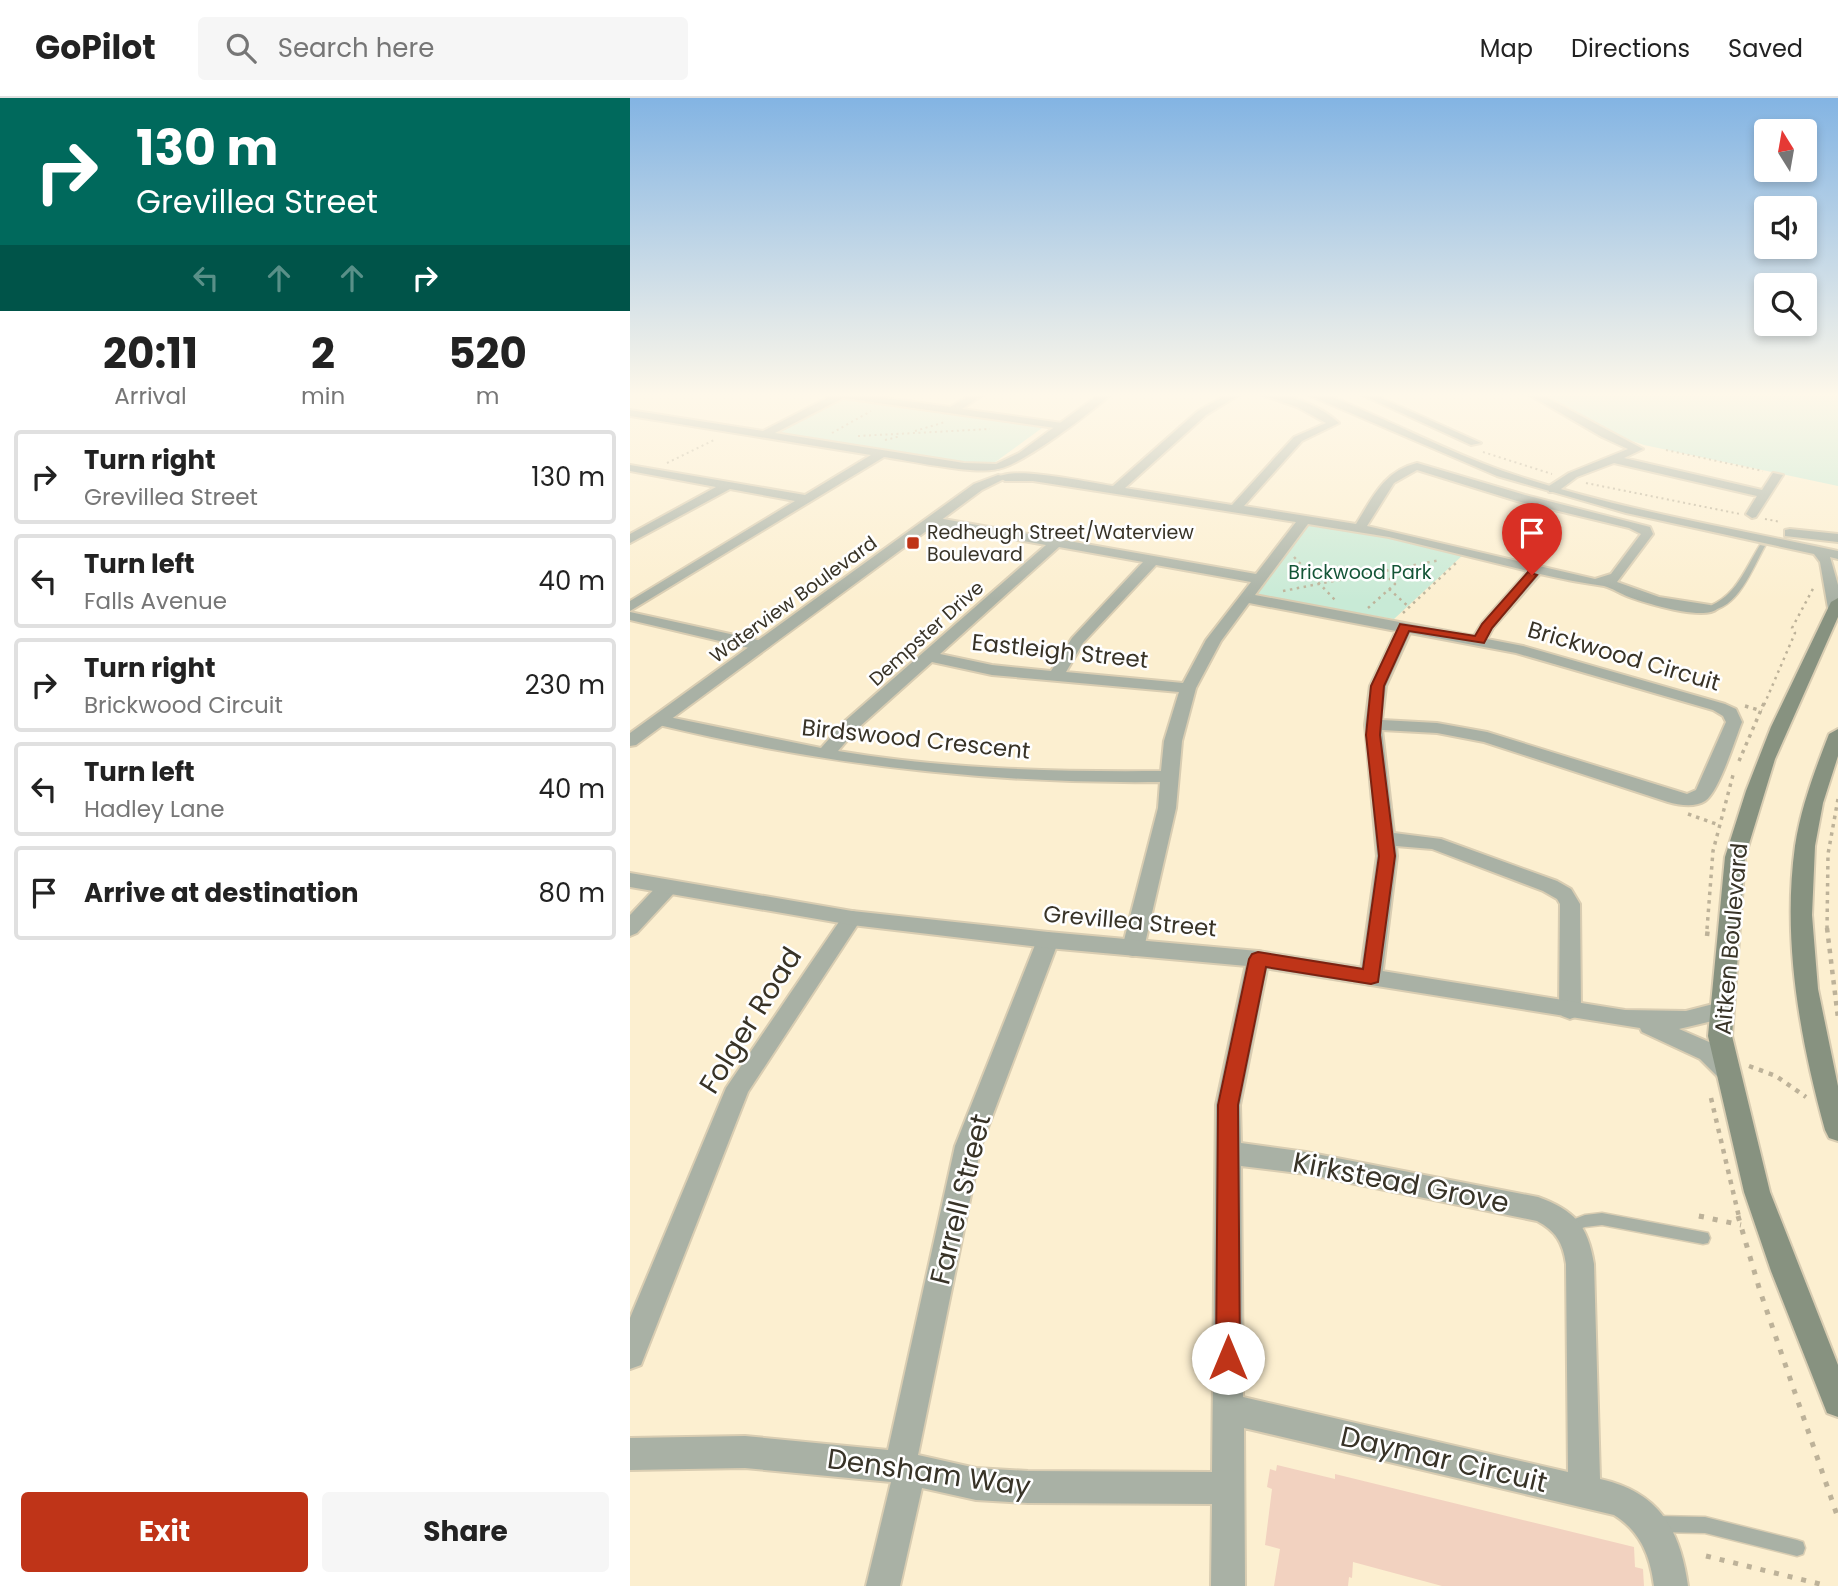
<!DOCTYPE html>
<style>
body{margin:0;font-family:Poppins,sans-serif;background:#f6f6f6;color:#222;height:100vh;display:flex;flex-direction:column;font-size:26px;white-space:nowrap}
*{box-sizing:border-box;margin:0}
p{font-size:23px;color:#767676}
.icon{flex:none;width:38px;height:38px;fill:none;stroke:currentColor;stroke-width:2;stroke-linecap:round;stroke-linejoin:round}
.map{position:relative;flex:1;overflow:hidden}
.sheet{display:flex;flex-direction:column;background:#fff;width:630px}
.sheet>*{flex:none}
.top-card{background:#00695c;color:#fff;overflow:hidden}
.needle{width:46px;rotate:349deg}
.controls{position:absolute;left:1124px;top:21px;display:grid;gap:14px}
.controls a{display:grid;place-items:center;width:63px;height:63px;border-radius:7px;background:#fff;box-shadow:0 4px 10px #0003;font-size:35px}
.pin{position:absolute;display:grid;place-items:center;width:60px;height:60px;color:#fff;margin:-72px -30px;border-radius:50% 50% 50% 0;rotate:-45deg;box-shadow:0 0 7px #0007}
.pin .icon{rotate:45deg}
.me{position:absolute;width:77px;margin:-38px;rotate:0deg;stroke-linejoin:round;filter:drop-shadow(0 0 5px #0008)}
.turn{display:flex;align-items:center;gap:24px;height:147px;padding:0 21px;font-size:32px}
.turn .icon{width:91px;height:91px;stroke-width:2.5}
.turn b{display:block;font-size:49px;line-height:60px}
.lanes{display:flex;align-items:center;height:66px;padding:0 21px;background:#0003;justify-content:center;gap:35px;direction:ltr}
.lanes .off{opacity:.35}
.eta{display:flex;justify-content:space-evenly;align-items:center;height:119px;text-align:center}
.eta b{font-size:42px;font-weight:700;line-height:49px}
.button{display:flex;gap:14px;margin-top:auto;padding:14px 21px}
.button a{flex:1;height:80px;border-radius:7px;background:#bf3418;color:#fff;font-size:28px;font-weight:700;line-height:80px;text-align:center}
.button a+a{background:#f6f6f6;color:#222}
ul{padding:0;list-style:none}
li{display:flex;align-items:center;gap:21px;height:94px;margin:0 14px 10px;padding:0 7px;border:4px solid #e0e0e0;border-radius:7px}
li div{flex:1}
li b{display:block;font-size:26px}
li em{font-style:normal}
header{display:flex;align-items:center;gap:42px;box-sizing:border-box;height:98px;padding:0 35px;background:#fff;border-bottom:2px solid #e0e0e0}
header strong{font-size:33px}
nav{display:flex;gap:38px;margin-inline-start:auto;font-size:24px}
.search{width:490px;height:63px;background:#f6f6f6;display:flex;align-items:center;gap:18px;box-sizing:border-box;padding:0 24px;border-radius:7px;color:#767676;font-size:26px}
main{display:flex;flex:1;min-height:0}
.map>svg:first-child{display:block}
.green{fill:#c8ead6}
.building{fill:#f2d2c0}
.lines{fill:none;stroke-linecap:round;stroke-linejoin:round}
.service-casing{stroke:#d9cdb2;stroke-width:3}
.minor-casing{stroke:#d9cdb2;stroke-width:4}
.tertiary-casing{stroke:#d9cdb2;stroke-width:4}
.secondary-casing{stroke:#d9cdb2;stroke-width:4}
.path-far4{stroke:#bdb299;stroke-width:2;stroke-dasharray:2 3.5;stroke-linecap:butt}
.path-far3{stroke:#bdb299;stroke-width:2.5;stroke-dasharray:2.5 4.5;stroke-linecap:butt}
.path-far2{stroke:#bdb299;stroke-width:3.5;stroke-dasharray:3.5 5;stroke-linecap:butt}
.path-far1{stroke:#bdb299;stroke-width:4.5;stroke-dasharray:4.5 6;stroke-linecap:butt}
.path{stroke:#bdb299;stroke-width:5;stroke-dasharray:5 9;stroke-linecap:butt}
.service{fill:#a9b1a5;fill-rule:evenodd}
.minor{fill:#a9b1a5;fill-rule:evenodd}
.tertiary{fill:#a9b1a5;fill-rule:evenodd}
.secondary{fill:#879280;fill-rule:evenodd}
.route{fill:#bf3418;stroke:#7c2210;stroke-width:2}
.poi-dot{fill:#bf3418;stroke:#fff;stroke-width:2.5}
.labels{text-anchor:middle;stroke-width:5;stroke-linejoin:round;paint-order:stroke}
.far-poi-label{font-size:19px;fill:#383327;stroke:#fff;text-anchor:start}
.far-park-label{font-size:19px;fill:#145537;stroke:#fff}
.far-street-label{font-size:19px;fill:#383327;stroke:#fff}
.street-label{font-size:23px;fill:#383327;stroke:#fff}
.near-street-label{font-size:28px;fill:#383327;stroke:#fff}
</style>
<header>
<strong>GoPilot</strong>
<div class="search"><svg class="icon" aria-label="search" viewBox="0 0 24 24"><circle cx="10" cy="10" r="6"/><path d="M15 15l6 6"/></svg>Search here</div>
<nav><a>Map</a><a>Directions</a><a>Saved</a></nav>
</header>
<main>
<section class="sheet">
<div class="top-card">
<div class="turn"><svg class="icon" aria-label="right" viewBox="0 0 24 24"><path d="M7 20v-9h11M14 6l5 5-5 5"/></svg><div><b>130 m</b>Grevillea Street</div></div>
<div class="lanes"><svg class="icon off" aria-label="left" viewBox="0 0 24 24"><path d="M17 20v-9H6M10 6l-5 5 5 5"/></svg><svg class="icon off" aria-label="ahead" viewBox="0 0 24 24"><path d="M12 20V5M6 11l6-6 6 6"/></svg><svg class="icon off" aria-label="ahead" viewBox="0 0 24 24"><path d="M12 20V5M6 11l6-6 6 6"/></svg><svg class="icon" aria-label="right" viewBox="0 0 24 24"><path d="M7 20v-9h11M14 6l5 5-5 5"/></svg></div>
</div>
<div class="eta">
<div><b>20:11</b><p>Arrival</p></div>
<div><b>2</b><p>min</p></div>
<div><b>520</b><p>m</p></div>
</div>
<ul>
<li><svg class="icon" aria-label="right" viewBox="0 0 24 24"><path d="M7 20v-9h11M14 6l5 5-5 5"/></svg><div><b>Turn right</b><p>Grevillea Street</p></div><em>130 m</em></li>
<li><svg class="icon" aria-label="left" viewBox="0 0 24 24"><path d="M17 20v-9H6M10 6l-5 5 5 5"/></svg><div><b>Turn left</b><p>Falls Avenue</p></div><em>40 m</em></li>
<li><svg class="icon" aria-label="right" viewBox="0 0 24 24"><path d="M7 20v-9h11M14 6l5 5-5 5"/></svg><div><b>Turn right</b><p>Brickwood Circuit</p></div><em>230 m</em></li>
<li><svg class="icon" aria-label="left" viewBox="0 0 24 24"><path d="M17 20v-9H6M10 6l-5 5 5 5"/></svg><div><b>Turn left</b><p>Hadley Lane</p></div><em>40 m</em></li>
<li><svg class="icon" aria-label="arrive" viewBox="0 0 24 24"><path d="M6 21V4h12l-3 4 3 4H6"/></svg><div><b>Arrive at destination</b></div><em>80 m</em></li>
</ul>
<div class="button"><a>Exit</a><a>Share</a></div>
</section>
<div class="map">
<svg width="1208" height="1488" viewBox="0 0 1208 1488">
<rect width="100%" height="100%" fill="#fcefd0"/>
<path class="green" d="M908,295H1208V388L1014,347L982,336Z
M213,299L416,327L364,365H342L146,334Z
M686,425L764,438L834,456L764,521L634,499L624,493L674,428Z"/>
<path class="building" d="M647,1367L705,1381V1376L1004,1449L1005,1469L1013,1471L1014,1488H812L723,1464L722,1480L719,1479L718,1488H644L650,1451L635,1447L642,1391L637,1389L640,1371L646,1373Z"/>
<g class="lines">
<defs>
<path id="service" d="M1130,447L1135,448C1122,471 1108,512 1077,513V509C1106,499 1115,471 1130,447Z
M972,1115L1073,1134L1078,1135L1080,1140L1078,1145L1073,1146L972,1127L955,1129L939,1135L934,1133L932,1129L934,1125L955,1117Z
M1026,1418L1075,1419L1167,1442L1173,1444L1175,1450L1173,1456L1167,1458L1075,1435L1026,1434L1020,1432L1018,1426L1020,1420Z"/>
<path id="minor" d="M196,295H219L320,309L344,295H355L332,311L432,325L437,328L432,331L213,300L145,335L334,365L366,366L372,369C357,380 276,362 254,359L0,513V503L165,403L100,391L0,445V436L86,389L0,373V367L175,397L241,357L0,318V312L133,333L201,298Z
M600,295H612L576,317L495,390L602,407L664,339L696,325L667,309L627,295C653,293 690,307 709,325L672,343L614,408L726,426C743,399 754,373 787,365L895,397L1020,429L1023,436L987,484L1029,499L1080,507L1087,511C1074,523 1015,505 999,499C991,496 982,490 974,488C952,485 931,481 910,476L863,530L857,541L893,548L1095,606L1106,611L1112,624C1105,641 1089,694 1075,703C1064,710 1049,707 1038,704L854,644L807,635L752,632L764,735L811,741L927,783L941,791L950,806L951,912L948,918L940,921L932,918L929,912L930,806L927,801L913,793L802,751L766,748L767,758L752,879L749,885L741,887L733,885L730,879L747,758L735,627L740,588L766,533L619,505L591,543L566,590L552,643L546,710L514,850L511,856L503,858L495,856L492,850L528,710L530,684C360,686 195,667 29,627L21,622L29,617L191,650L215,623L416,447L298,426V420L302,419L626,476L666,424L403,383H375L369,379C384,368 462,385 483,388L568,313ZM787,372L887,403L999,430L1011,436L981,476L965,481L737,428L764,385ZM678,426L759,439L898,473L852,525L844,538L625,497ZM429,449L513,464L442,540L421,573L362,567L310,556ZM526,467L621,484L576,542L553,585L436,574L453,545ZM780,535L886,555L1083,612L1093,618L1096,624L1066,692L1057,696L857,634L807,625L752,622L756,588ZM302,564L362,577L549,594L534,643L531,673C423,674 315,671 208,653L227,631Z
M728,295H740L851,345L841,347Z
M896,295H908L1013,351L994,360L1132,392L1143,375L1153,377L1126,419L1122,420L1116,416L1127,398L984,365L947,379L927,394H919V388L939,375L998,351L972,339Z
M0,514L132,543L140,548L132,553L0,522Z
M37,783L44,785L47,790L44,795L7,835L0,838V817L30,785Z
M222,813L229,815L232,820L118,994L11,1267L0,1271V1220L96,990L215,815Z
M418,834L426,837L429,842L351,1048L288,1357L346,1370L398,1373L582,1374L586,1007L617,861L620,855L628,853L636,855L639,861L610,1007L611,1045L676,1054L908,1099C944,1112 958,1127 964,1166L970,1381C1029,1394 1050,1431 1058,1488H1024C1020,1458 1011,1434 984,1417L614,1330L615,1488H581L582,1406L398,1405L346,1402L292,1390L270,1488H236L261,1384L115,1370L0,1372V1340L115,1338L258,1352L325,1048L407,842L410,837ZM611,1068L676,1076L907,1123C926,1133 933,1145 936,1166L938,1374L613,1299Z"/>
<path id="tertiary" d="M471,295H482C466,311 384,374 364,371V367L389,355Z
M674,295H688L707,301C763,324 816,353 873,373C981,410 1096,429 1208,453V461L1200,459L1208,487V514L1200,513L1198,510L1190,464L1184,456L996,415L867,378Z
M368,377L378,379L352,392L6,647L0,648V635L344,386Z
M1160,431L1208,436V444L1155,438V432Z
M0,775L222,813L418,834L628,853L995,912L1056,913L1091,904L1099,907L1102,913L1099,919L1049,931L1086,947L1108,972L1104,979L1096,982L1088,979L1070,961L1012,934L1010,930L628,869L418,850L222,827L0,789Z"/>
<path id="secondary" d="M1208,500V519L1145,661L1115,759L1102,938L1140,1094L1208,1267V1319L1197,1315L1141,1173L1114,1094L1078,938L1095,759L1116,693L1141,629L1201,504Z
M1208,631V658L1193,705L1185,748L1182,817L1188,891L1208,988V1043L1199,1040L1195,1032C1170,941 1152,843 1165,748C1171,709 1185,672 1199,636Z"/>
</defs>
<use href="#service" class="service-casing"/>
<use href="#minor" class="minor-casing"/>
<use href="#tertiary" class="tertiary-casing"/>
<use href="#secondary" class="secondary-casing"/>
<path class="path-far4" d="M285,333L315,324
M202,335L241,313
M228,338L360,331
M255,342L271,338
M1036,352L1133,373
M853,354L922,376
M37,365L84,342
M956,385L1110,416
M1135,421L1151,424"/>
<path class="path-far3" d="M664,459L706,503
M759,491L780,510
M653,493L810,462
M738,510L765,486L752,473
M773,515L826,465
M1134,607L1165,535L1162,530L1185,487"/>
<path class="path-far2" d="M1115,608L1132,613
M1109,663L1134,605
M1058,716L1089,727
M1077,831L1083,753L1103,677
M1197,831L1198,756L1208,701"/>
<path class="path-far1" d="M1197,830L1208,920
M1077,838L1078,830
M1119,968L1146,978L1176,999
M1081,1000L1109,1119
M1069,1118L1075,1119"/>
<path class="path" d="M1069,1118L1111,1127
M1108,1118L1130,1193L1208,1420
M1076,1458L1198,1488"/>
<use href="#service" class="service"/>
<use href="#minor" class="minor"/>
<use href="#tertiary" class="tertiary"/>
<use href="#secondary" class="secondary"/>
</g>
<linearGradient id="sky" x2="0" y2="1"><stop stop-color="#83b4e3"/><stop offset="0.59" stop-color="#fef8ea"/><stop offset="1" stop-color="#fef8ea" stop-opacity="0"/></linearGradient>
<rect width="1208" height="503" fill="url(#sky)"/>
<path class="route" d="M898,474L907,477L862,530L854,545L779,533L754,588L750,637L765,758L748,884L741,886L636,869L608,1007L610,1260L607,1269L598,1272L589,1269L586,1260L588,1007L619,861L622,856L628,854L733,871L749,758L736,637L741,588L770,526L845,538L852,526Z"/>
<rect class="poi-dot" x="276" y="438" width="14" height="14" rx="3.5"/>
<g class="labels">
<g class="far-poi-label">
<text x="297" y="441">Redheugh Street/Waterview<tspan x="297" dy="22">Boulevard</tspan></text>
</g>
<g class="far-park-label">
<text x="730" y="481">Brickwood Park</text>
</g>
<g class="far-street-label">
<text transform="translate(163 501) rotate(-36)" y="7">Waterview Boulevard</text>
<text transform="translate(296 535) rotate(-42)" y="7">Dempster Drive</text>
</g>
<g class="street-label">
<text transform="translate(430 553) rotate(6)" y="8">Eastleigh Street</text>
<text transform="translate(994 558) rotate(16)" y="8">Brickwood Circuit</text>
<text transform="translate(286 641) rotate(6)" y="8">Birdswood Crescent</text>
<text transform="translate(500 823) rotate(5)" y="8">Grevillea Street</text>
<text transform="translate(1101 841) rotate(-85)" y="8">Aitken Boulevard</text>
</g>
<g class="near-street-label">
<text transform="translate(120 922) rotate(-58)" y="10">Folger Road</text>
<text transform="translate(771 1084) rotate(11)" y="10">Kirkstead Grove</text>
<text transform="translate(330 1101) rotate(-76)" y="10">Farrell Street</text>
<text transform="translate(814 1361) rotate(13)" y="10">Daymar Circuit</text>
<text transform="translate(299 1374) rotate(8)" y="10">Densham Way</text>
</g>
</g>
</svg>
<div class="controls">
<a><svg class="needle" viewBox="-14 -14 28 28"><path d="M0-13l5 13h-10z" fill="#e53935"/><path d="M0 13l5-13h-10z" fill="#767676"/></svg></a>
<a><svg class="icon" aria-label="sound" viewBox="0 0 24 24"><path d="M4 9h4l5-4v14l-5-4H4zM17 9q2 3 0 6"/></svg></a>
<a><svg class="icon" aria-label="search" viewBox="0 0 24 24"><circle cx="10" cy="10" r="6"/><path d="M15 15l6 6"/></svg></a>
</div>
<div class="pin" style="left:902px;top:477px;background:#d93025"><svg class="icon" aria-label="arrive" viewBox="0 0 24 24"><path d="M6 21V4h12l-3 4 3 4H6"/></svg></div>
<svg class="me" style="left:598px;top:1260px" viewBox="-20 -20 40 40"><circle r="19" fill="#fff"/><path d="M0-13L10 11 0 6-10 11z" fill="#bf3418"/></svg>
</div>
</main>
